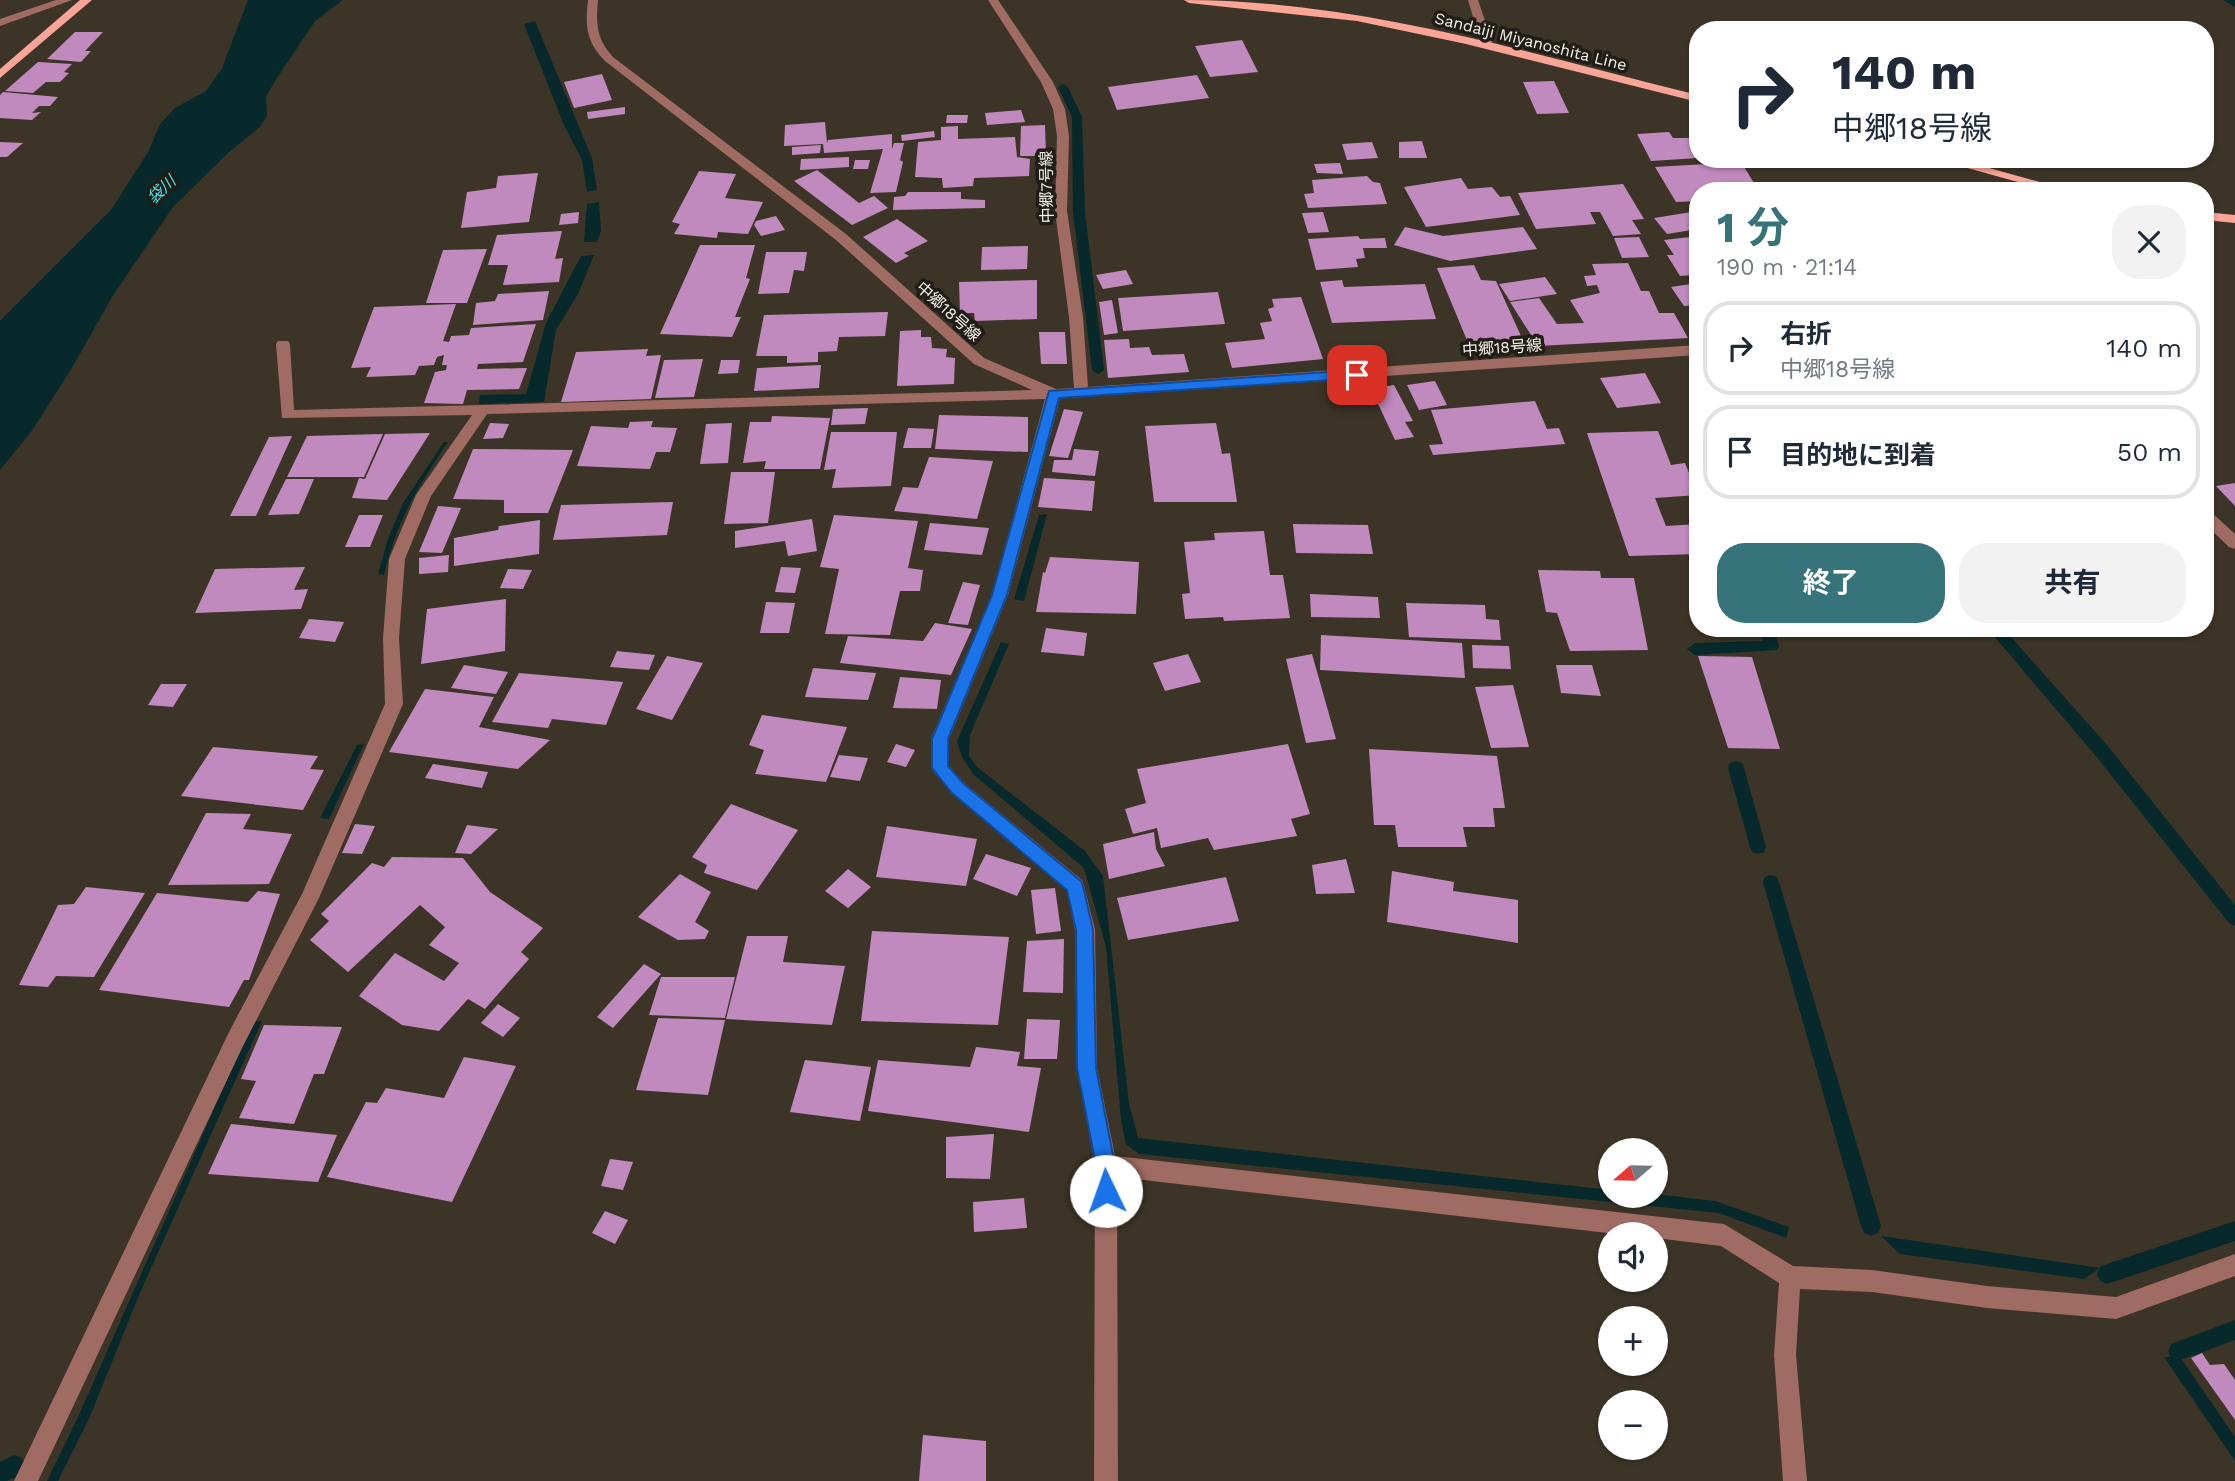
<!DOCTYPE html>
<html lang="ja">
<meta charset="utf-8">
<style>
body{margin:0;font-family:"Work Sans","Noto Sans JP",sans-serif;background:#f2f2f3;color:#1f2937;height:100vh;display:flex;flex-direction:column;font-size:26px;white-space:nowrap}
*{box-sizing:border-box;margin:0}
p{font-size:23px;color:#747a83}
.icon{flex:none;width:38px;height:38px;fill:none;stroke:currentColor;stroke-width:2;stroke-linecap:round;stroke-linejoin:round}
.map{position:relative;flex:1;overflow:hidden}
.drawer{position:absolute;left:1689px;top:182px;width:525px;height:455px;display:flex;flex-direction:column;background:#fff;border-radius:28px;box-shadow:0 2px 5px #0004}
.drawer>*{flex:none}
.guide{position:absolute;left:1689px;top:21px;width:525px;height:147px;border-radius:28px;box-shadow:0 2px 5px #0004;background:#fff;color:#1f2937;overflow:hidden}
.needle{width:46px;rotate:250deg}
.controls{position:absolute;left:1598px;top:1138px;display:grid;gap:14px}
.controls a{display:grid;place-items:center;width:70px;height:70px;border-radius:50%;background:#fff;box-shadow:0 2px 5px #0004;font-size:35px}
.pin{position:absolute;display:grid;place-items:center;width:60px;height:60px;color:#fff;margin:-30px;border-radius:14px;box-shadow:0 4px 10px #0006}
.me{position:absolute;width:77px;margin:-38px;rotate:357deg;stroke-linejoin:round;filter:drop-shadow(0 0 5px #0008)}
.turn{display:flex;align-items:center;gap:24px;height:147px;padding:0 28px;font-size:32px}
.turn .icon{width:91px;height:91px;stroke-width:2.5}
.turn b{display:block;font-size:49px;line-height:60px}
.round{display:grid;place-items:center;flex:none;width:74px;height:74px;border-radius:28px;background:#f2f2f3}
.overview{display:flex;align-items:center;justify-content:space-between;height:119px;padding:0 28px}
h1{font-size:42px;font-weight:700;line-height:52px;color:#36737a}
.action{display:flex;gap:14px;margin-top:auto;padding:14px 28px}
.action a{flex:1;height:80px;border-radius:28px;background:#36737a;color:#fff;font-size:28px;font-weight:700;line-height:80px;text-align:center}
.action a+a{background:#f2f2f3;color:#1f2937}
ul{padding:0;list-style:none}
li{display:flex;align-items:center;gap:21px;height:94px;margin:0 14px 10px;padding:0 14px;border:4px solid #e0e1e3;border-radius:28px}
li div{flex:1}
li b{display:block;font-size:26px}
li em{font-style:normal}
.map>svg:first-child{display:block}
.water{fill:#07292b}
.lines{fill:none;stroke-linecap:round;stroke-linejoin:round}
.stream{fill:#07292b;fill-rule:evenodd}
.building{fill:#c18abe}
.minor{fill:#a06b63;fill-rule:evenodd}
.major{fill:#fba498;fill-rule:evenodd}
.route{fill:#1a73e8;stroke:#114b97;stroke-width:2}
.labels{text-anchor:middle;stroke-width:7;stroke-linejoin:round;paint-order:stroke}
.far-street-label{font-size:16px;fill:#f4efe7;stroke:#201d17}
.far-water-label{font-size:16px;font-style:italic;fill:#4ce5ed;stroke:#201d17}
</style>
<div class="map">
<svg width="2235" height="1481" viewBox="0 0 2235 1481">
<rect width="100%" height="100%" fill="#3c3527"/>
<path class="water" d="M248,0H343L315,21L275,81L266,97L267,116L260,127L229,152L173,207L112,297L72,368L31,432L0,470V321L111,210L148,152L160,124L175,108L206,91L222,68Z
M535,21L592,158L597,190L587,192L582,160L564,125L524,24Z
M599,202L601,231L597,242H584L587,204Z
M594,255L578,294L556,330L544,402L479,404L480,395L526,394L546,323L581,256Z
M444,442H448C416,490 398,518 384,575L378,574L388,539L403,503Z
M1047,514L1024,601L1014,599L1039,515Z
M1001,642L1009,644L970,735L969,756L977,767L1085,851L1103,876L1129,1103L1138,1138L1610,1190V1195L1656,1194L1715,1201L1789,1227L1786,1238L1719,1213L1139,1154L1126,1144L1121,1120L1106,947L1084,868L973,774L961,755L957,741Z
M364,744L329,819L320,818L357,745Z
M253,1021H262L139,1295L89,1419L58,1481H47L78,1417Z
M1881,1236L2100,1268L2084,1279L1900,1254Z
M2164,1357H2180L2235,1437V1461Z"/>
<g class="lines">
<path class="stream" d="M2223,0H2235V7Z
M1063,84L1068,87L1082,117L1085,212L1104,370L1098,374L1092,370L1073,212L1072,117L1058,87Z
M1760,628H1774L1779,646L1777,650L1695,655L1687,649L1695,643L1763,641Z
M1987,628H2003L2107,745L2235,905V926L2229,923L2095,755Z
M1736,761L1742,763L1744,768L1766,847L1764,852L1758,854L1752,852L1750,847L1728,768L1730,763Z
M1771,875L1777,877L1779,882L1881,1226L1878,1233L1871,1236L1864,1233L1861,1226L1763,882L1765,877Z
M2235,1221V1241L2107,1284L2100,1281L2097,1274L2100,1267L2107,1264Z
M2235,1320V1340L2178,1361L2171,1358L2168,1351L2171,1344Z
M14,1455L22,1458L25,1466L22,1474L7,1481H0V1462Z"/>
</g>
<path class="building" d="M75,32H103L85,51H91L81,62L47,59Z
M1242,40L1258,72L1210,77L1195,46Z
M38,62L72,64L64,72L69,73L60,82H46L33,93L5,91Z
M602,74L612,100L574,108L564,82Z
M1197,75L1209,98L1117,110L1108,87Z
M1554,81L1569,113L1537,114L1523,82Z
M3,92L58,97L50,106H39L32,113L41,112L32,120L0,118V95Z
M625,107V114L588,119L587,112Z
M1021,110L1025,122L987,125L985,113Z
M947,115H968L967,123H946Z
M825,122L827,143L828,140L892,134V149L894,143H904L900,160L903,162L896,192L870,193L883,149L824,153L823,144L784,146L785,125Z
M1045,125L1046,156H1020L1021,126Z
M958,126V139L1015,137L1017,157L1030,159L1029,176L974,178L973,186L943,188L942,178L915,177L918,142L941,140V127Z
M934,131L935,137L902,141L901,135Z
M1669,132L1673,138H1695L1693,134H1698V158L1651,161L1637,134Z
M1422,141L1427,158H1399V142Z
M0,142L23,143L7,157H0Z
M1372,142L1378,158L1347,160L1342,144Z
M821,145L820,153L792,155V147Z
M849,157V167L800,170L801,159Z
M855,160H870L868,169H853Z
M1741,162L1759,191H1698V201L1676,202L1655,167Z
M1340,163L1343,174L1317,173L1314,164Z
M817,170L859,203L874,196L888,208L852,225L794,181Z
M699,171L736,174L725,198L763,202L748,234L718,232L717,238L674,234L680,224L672,222Z
M538,173L529,222L461,228L467,192L496,188L498,176Z
M1367,176L1373,182L1380,183L1387,204L1308,208L1304,194L1314,193L1312,180Z
M1461,178L1468,189L1492,187L1500,197L1510,196L1520,215L1426,227L1404,187Z
M1623,184L1644,219L1632,220L1641,234L1613,236L1600,212H1590L1596,224L1536,229L1518,193Z
M908,192H961V199L985,200V208L893,210L894,197L905,196Z
M1698,211V229L1667,234L1654,218Z
M579,212L578,223L559,225L561,214Z
M1323,212L1329,232L1308,233L1302,213Z
M776,216L785,230L761,236L754,225L756,221Z
M897,219L928,241L904,253L909,256L896,263L863,237Z
M1405,227L1443,236L1523,227L1537,249L1450,261L1394,245Z
M562,231L555,259L563,258L559,282L503,285L508,265H488L497,235Z
M1358,236L1360,239L1385,238L1387,248H1363L1365,258L1356,259L1358,267L1316,270L1308,239Z
M1698,236V282L1693,275L1680,276L1667,255H1674L1664,240Z
M1639,237L1649,257L1622,258L1614,238Z
M700,245H755L746,278L750,279L735,317H741L732,337L660,334Z
M1028,246L1027,269L981,270L982,247Z
M487,249L467,303H426L443,250Z
M766,252H807L804,271L794,270L789,293L758,294Z
M1628,263L1641,291H1649L1659,313H1674L1688,338L1538,346L1510,302L1539,298L1557,324L1584,323L1570,300L1600,293L1597,285L1587,286L1584,276L1596,275L1592,264Z
M1474,265L1481,280L1496,281L1526,347L1471,350L1437,268Z
M1126,270L1133,284L1103,289L1096,275Z
M1545,277L1557,294L1510,301L1499,284Z
M1037,280V319L975,321L974,313H960L959,282Z
M1342,280L1344,287L1425,284L1436,319L1332,323L1320,282Z
M1691,284L1698,294V305L1684,306L1671,287Z
M549,291L543,320L473,325L476,303L495,301L498,294Z
M1218,292L1225,324L1123,331L1118,298Z
M1301,297L1323,359L1232,368L1225,343L1265,339L1260,323L1272,321L1268,309L1274,307L1272,299Z
M1112,300L1118,333L1104,335L1099,302Z
M456,304L443,341L449,342L451,336L469,335L471,328L536,324L523,362L478,364L477,369L527,368L519,389L467,390L463,404L424,403L435,372L446,370L447,365H442L444,355L437,357L434,365L419,366L415,375L366,377L371,367L351,368L374,307Z
M888,312L885,336L839,337L837,351L818,352V362L787,363V356H756L764,315Z
M921,330V337H931L932,348L947,349L946,357L955,358L954,384L897,386L900,331Z
M1039,332H1065L1067,364H1041Z
M1129,339L1130,348L1149,347L1152,355L1184,354L1189,372L1108,378L1104,340Z
M648,349L646,356L661,355L651,399L561,402L576,352Z
M703,359L694,397L655,398L664,360Z
M721,360H740L738,373L718,374Z
M821,365L819,388L754,391L757,368Z
M1645,373L1661,403L1617,408L1600,378Z
M1435,381L1447,405L1419,410L1407,385Z
M1394,385L1413,421L1405,422L1414,437L1395,440L1371,389Z
M1535,401L1547,429L1559,428L1565,444L1433,455L1429,445L1443,444L1431,410Z
M868,408L865,424L831,425L833,409Z
M1064,409L1083,412L1068,458L1049,456Z
M939,415L1028,417V452L935,449Z
M772,416L830,418L820,469H764L766,461L743,463L750,422H771Z
M653,421L651,427L677,428L670,452H656L650,469L577,466L591,426L628,428L630,422Z
M490,423L509,424L503,438L483,439Z
M732,423L728,463L700,464L706,424Z
M1216,423L1222,454L1230,453L1237,502H1154L1145,426Z
M908,428L934,429L931,448H903Z
M1658,431L1671,465L1685,463L1698,495L1655,498L1666,526L1698,524V554L1629,556L1587,433Z
M831,432H897L891,486L832,488L836,469L824,470Z
M430,433L387,500L352,498L359,478L365,479L385,434Z
M383,434L364,477H287L307,436Z
M292,436L256,516H230L269,437Z
M473,449L573,450L548,513H504V500L453,499Z
M1074,449L1099,451L1095,476L1052,472L1054,460H1072Z
M929,457L993,461L977,519L894,511L903,487L918,488Z
M731,472H775L768,523L724,524Z
M1044,478L1095,481L1092,511L1038,507Z
M286,479H314L299,514L268,515Z
M2235,483V506L2216,486Z
M673,502L667,535L553,540L561,505Z
M438,506L461,508L442,553L419,552Z
M359,515H383L370,547H345Z
M834,515L918,521L908,568L923,570L920,591H900L890,635L825,634L839,569L820,567Z
M812,519L817,551L788,556L785,541L735,548V531Z
M540,520L539,554L454,566V538L498,530L499,526Z
M930,523L989,528L982,555L924,550Z
M1293,524L1368,525L1373,554L1296,553Z
M1264,531L1270,575H1283L1290,618L1224,621L1223,617L1185,619L1182,594L1190,593L1184,542L1215,540L1214,533Z
M449,555L448,572L419,574V558Z
M1050,557L1139,562L1136,614L1036,612L1043,572L1045,573Z
M305,567L294,590L308,589L301,609L195,613L215,569Z
M781,567L801,568L795,593L775,592Z
M508,569L532,570L523,589L500,588Z
M1538,570L1600,571L1601,578H1634L1648,650L1570,651L1557,613L1546,612Z
M963,582L980,585L968,625L948,623Z
M1310,594L1378,597L1380,618L1311,617Z
M506,599L505,651L421,664L427,609Z
M766,602L795,603L789,633H760Z
M1406,603L1485,605L1486,619L1499,620L1501,640L1409,637Z
M309,619L344,622L335,642L299,638Z
M935,623L972,629L951,675L840,663L848,636L923,641Z
M1046,628L1087,633L1084,656L1041,652Z
M1321,635L1462,643L1465,678L1320,670Z
M1472,645L1509,646L1511,669L1473,668Z
M617,651L655,655L649,670L610,667Z
M1188,654L1201,682L1165,691L1153,663Z
M1312,654L1336,739L1306,743L1286,659Z
M667,656L703,663L672,720L636,709Z
M1698,656L1752,657L1780,749L1728,748Z
M464,665L508,672L496,694L451,688Z
M1556,665H1592L1601,696L1561,693Z
M813,668L876,673L868,700L805,697Z
M519,673L623,682L606,725L552,719L548,728L492,722Z
M900,677L941,680L937,709L893,708Z
M161,684H187L173,707L148,705Z
M1513,685L1529,747L1491,748L1475,687Z
M425,689L494,697L479,727L550,740L518,769L389,752Z
M762,715L847,727L826,782L755,774L764,750L749,745Z
M896,744L915,750L906,767L887,762Z
M1288,744L1310,814L1291,819L1297,836L1214,850L1208,838L1161,848L1157,828L1133,834L1125,809L1146,803L1137,769Z
M213,747L318,756L310,769L324,770L303,810L181,796Z
M1369,749L1497,756L1505,808H1493L1495,827H1463L1467,847H1398L1395,825H1374Z
M839,755L868,758L860,781L830,777Z
M433,764L488,772L482,788L425,778Z
M731,804L798,830L757,890L704,873L707,865L692,857Z
M206,813L251,814L243,829L292,834L269,884L168,885Z
M355,824L375,826L362,854L342,853Z
M467,825L498,829L471,854L455,853Z
M887,826L977,839L966,886L876,877Z
M1154,832L1156,849L1165,866L1109,879L1103,844Z
M986,854L1031,868L1017,896L973,879Z
M392,857L463,858L490,892L543,928L521,952L529,959L485,1009L468,999L439,1031L402,1025L359,996L395,953L444,981L459,963L429,945L445,927L420,905L348,972L310,940L329,921L321,914L372,863L384,867Z
M1346,859L1355,893L1316,894L1312,865Z
M848,869L871,887L848,908L825,891Z
M1392,871L1454,882L1453,891L1518,900V943L1387,922Z
M680,874L711,892L695,922L709,931L705,939L678,940L638,917Z
M1226,877L1239,921L1128,940L1117,898Z
M86,887L145,893L94,977L56,976L48,987L19,985L58,905L74,904Z
M1055,888L1061,931L1036,934L1031,890Z
M258,891L280,894L249,980H244L229,1007L99,990L157,893L248,902Z
M872,931L1009,937L998,1025L861,1021Z
M747,936H788L783,962L845,966L832,1025L726,1019Z
M1064,939L1063,993L1023,992L1027,941Z
M644,964L661,974L613,1028L597,1017Z
M661,977H735L725,1018L649,1015Z
M498,1004L520,1018L503,1037L481,1023Z
M658,1018L725,1020L708,1095L636,1090Z
M1027,1019L1060,1020L1057,1059H1024Z
M264,1025L342,1027L324,1074H314L294,1124L239,1118L256,1081L241,1079Z
M976,1047L1020,1052L1017,1066L1041,1068L1029,1132L868,1111L878,1060L970,1067Z
M464,1057L516,1066L452,1202L327,1177L366,1102L377,1103L386,1088L444,1098Z
M805,1060L871,1067L860,1121L790,1112Z
M231,1124L337,1135L318,1182L208,1174Z
M994,1134L990,1179L946,1178V1137Z
M610,1159L633,1162L623,1190L601,1186Z
M1024,1198L1027,1228L974,1232L973,1202Z
M605,1211L628,1220L615,1244L592,1233Z
M2202,1353L2210,1365L2224,1364L2235,1380V1420L2191,1358Z
M923,1435L986,1441V1481H919Z"/>
<g class="lines">
<path class="minor" d="M56,0H72L0,26V19Z
M588,0H598C596,24 596,38 613,57L846,234L984,358L1056,389L1074,388L1069,317L1055,211L1057,136L1053,109L1041,82L988,0H998L1053,82L1065,109L1069,136L1067,211L1083,317L1088,387L1698,345V355L1060,398L1008,595L949,739V766L964,783L1082,880L1084,886L1095,930L1097,1068L1115,1156L1724,1224L1793,1266L1872,1270L1987,1286L2116,1297L2235,1254V1276L2116,1319L1987,1308L1872,1292L1800,1289L1796,1355L1807,1481H1783L1774,1355L1779,1283L1721,1246L1656,1238V1234H1617L1117,1177L1118,1481H1094L1095,1165L1077,1068L1075,930L1067,890L952,793L931,768V739L992,595L1045,399L487,414L431,496L405,559L399,638L403,704L319,898L243,1046L38,1481H14L229,1032L302,894L385,704L383,638L389,559L416,495L472,415L282,418L276,344L278,341H288L290,344L294,410L1032,390L974,364L836,240L605,61C586,41 585,27 588,0Z
M1468,0H1478L1494,47L1492,49L1482,47Z
M2205,509L2210,511L2235,534V549L2229,547L2205,524Z"/>
<path class="major" d="M80,0H92L0,78V69Z
M1184,0C1358,0 1529,53 1698,95V102L1466,44L1357,21L1189,3Z
M1935,159H1957L2072,191H2050Z
M2205,212L2235,215V223L2205,220Z"/>
</g>
<path class="route" d="M1357,370L1364,375L1362,378L1059,398L1007,595L948,739V766L964,784L1081,881L1083,886L1093,930L1096,1068L1115,1165V1191L1113,1198L1106,1201L1099,1198L1096,1191V1165L1077,1068L1076,930L1067,890L952,793L932,768V739L992,595L1049,391Z"/>
<g class="labels">
<g class="far-street-label">
<text transform="translate(1531 41) rotate(14)" y="6">Sandaiji Miyanoshita Line</text>
<text transform="translate(1046 187) rotate(-91)" y="6">中郷7号線</text>
<text transform="translate(949 311) rotate(42)" y="6">中郷18号線</text>
<text transform="translate(1502 347) rotate(-4)" y="6">中郷18号線</text>
</g>
<g class="far-water-label">
<text transform="translate(161 189) rotate(-43)" y="6">袋川</text>
</g>
</g>
</svg>
<div class="controls">
<a><svg class="needle" viewBox="-14 -14 28 28"><path d="M0-13l5 13h-10z" fill="#e53935"/><path d="M0 13l5-13h-10z" fill="#747a83"/></svg></a>
<a><svg class="icon" aria-label="sound" viewBox="0 0 24 24"><path d="M4 9h4l5-4v14l-5-4H4zM17 9q2 3 0 6"/></svg></a>
<a>+</a>
<a>−</a>
</div>
<div class="pin" style="left:1357px;top:375px;background:#d93025"><svg class="icon" aria-label="arrive" viewBox="0 0 24 24"><path d="M6 21V4h12l-3 4 3 4H6"/></svg></div>
<svg class="me" style="left:1106px;top:1191px" viewBox="-20 -20 40 40"><circle r="19" fill="#fff"/><path d="M0-13L10 11 0 6-10 11z" fill="#1a73e8"/></svg>
<div class="guide">
<div class="turn"><svg class="icon" aria-label="right" viewBox="0 0 24 24"><path d="M7 20v-9h11M14 6l5 5-5 5"/></svg><div><b>140 m</b>中郷18号線</div></div>
</div>
<section class="drawer">
<div class="overview"><div><h1>1 分</h1><p>190 m · 21:14</p></div><a class="round"><svg class="icon" aria-label="close" viewBox="0 0 24 24"><path d="M6 6l12 12M18 6L6 18"/></svg></a></div>
<ul>
<li><svg class="icon" aria-label="right" viewBox="0 0 24 24"><path d="M7 20v-9h11M14 6l5 5-5 5"/></svg><div><b>右折</b><p>中郷18号線</p></div><em>140 m</em></li>
<li><svg class="icon" aria-label="arrive" viewBox="0 0 24 24"><path d="M6 21V4h12l-3 4 3 4H6"/></svg><div><b>目的地に到着</b></div><em>50 m</em></li>
</ul>
<div class="action"><a>終了</a><a>共有</a></div>
</section>
</div>
